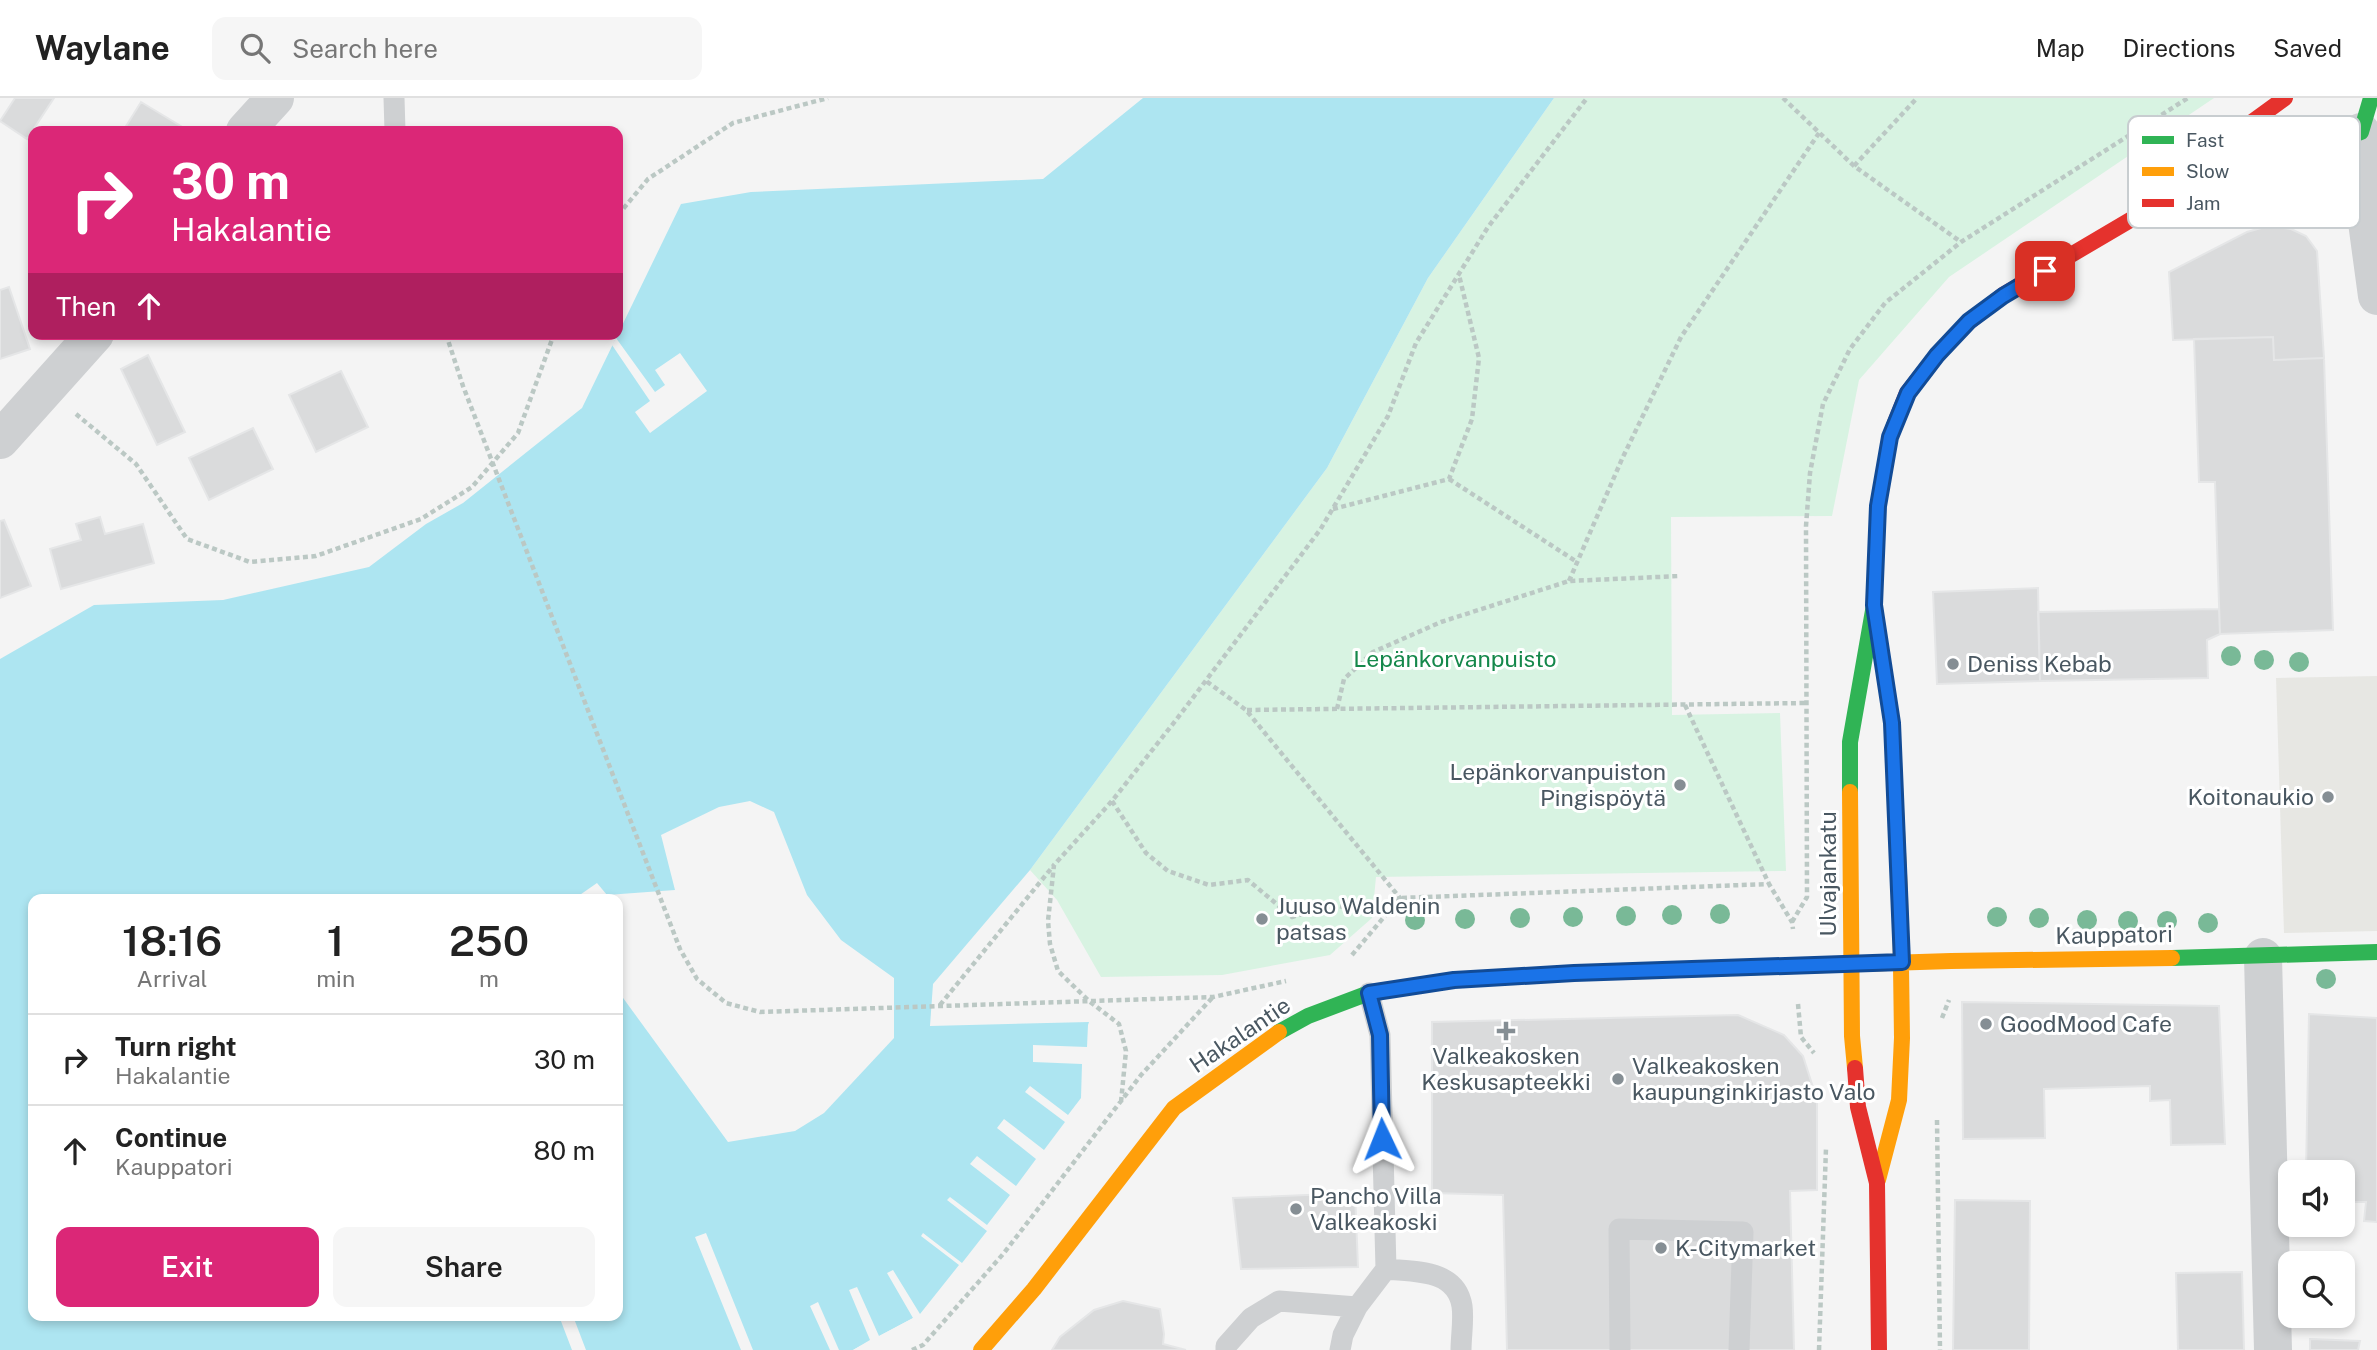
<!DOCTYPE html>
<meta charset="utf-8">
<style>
body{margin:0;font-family:"Public Sans",sans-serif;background:#f6f6f6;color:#222;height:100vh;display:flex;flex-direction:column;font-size:26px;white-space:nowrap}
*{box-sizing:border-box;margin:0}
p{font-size:23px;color:#767676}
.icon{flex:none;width:38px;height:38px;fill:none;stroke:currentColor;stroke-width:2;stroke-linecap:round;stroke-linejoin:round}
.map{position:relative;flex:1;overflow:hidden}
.drawer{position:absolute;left:28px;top:796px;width:595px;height:427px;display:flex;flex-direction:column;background:#fff;border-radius:14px;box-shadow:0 4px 10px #0003}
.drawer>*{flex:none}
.top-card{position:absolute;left:28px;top:28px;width:595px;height:214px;border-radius:14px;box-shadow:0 4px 10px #0003;background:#db2777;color:#fff;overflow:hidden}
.fabs{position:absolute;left:2278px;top:1062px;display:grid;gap:14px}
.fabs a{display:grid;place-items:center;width:77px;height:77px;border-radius:14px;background:#fff;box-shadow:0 4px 10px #0003;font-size:35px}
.pin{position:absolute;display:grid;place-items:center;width:60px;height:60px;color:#fff;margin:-30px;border-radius:14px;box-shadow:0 4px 10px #0006}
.me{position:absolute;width:77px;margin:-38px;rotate:358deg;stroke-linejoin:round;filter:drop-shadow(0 0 5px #0008)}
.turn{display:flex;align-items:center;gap:24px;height:147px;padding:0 28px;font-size:32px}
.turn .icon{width:91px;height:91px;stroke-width:2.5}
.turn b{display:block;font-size:49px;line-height:60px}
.then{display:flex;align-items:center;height:66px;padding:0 28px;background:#0003;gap:14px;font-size:26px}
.eta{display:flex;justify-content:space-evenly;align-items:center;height:119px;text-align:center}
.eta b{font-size:42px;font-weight:600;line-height:49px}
.primary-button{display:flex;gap:14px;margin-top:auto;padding:14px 28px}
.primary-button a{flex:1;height:80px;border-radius:14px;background:#db2777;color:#fff;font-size:28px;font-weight:600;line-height:80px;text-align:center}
.primary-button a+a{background:#f6f6f6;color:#222}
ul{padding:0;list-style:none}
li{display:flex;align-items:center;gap:21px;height:91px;padding:0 28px;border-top:2px solid #e0e0e0}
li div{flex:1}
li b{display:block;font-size:26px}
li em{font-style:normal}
header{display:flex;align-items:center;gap:42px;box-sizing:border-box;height:98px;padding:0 35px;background:#fff;border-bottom:2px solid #e0e0e0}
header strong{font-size:33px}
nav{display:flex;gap:38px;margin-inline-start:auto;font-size:24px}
.search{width:490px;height:63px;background:#f6f6f6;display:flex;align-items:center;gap:18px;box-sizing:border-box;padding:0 24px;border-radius:14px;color:#767676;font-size:26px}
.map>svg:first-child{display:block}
.commercial{fill:#e7e7e3}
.green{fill:#d8f3e2}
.water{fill:#ade5f1;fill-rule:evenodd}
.pier{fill:#f4f4f4}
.building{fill:#dadbdc;stroke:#e5e6e7;stroke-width:2}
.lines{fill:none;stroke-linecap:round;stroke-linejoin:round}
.path{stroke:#bbc8c4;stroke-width:4.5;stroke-dasharray:5 3.5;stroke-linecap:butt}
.lane{stroke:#ced0d2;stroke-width:21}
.street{stroke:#ced0d2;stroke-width:38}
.fast{stroke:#30b455;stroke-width:16}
.slow{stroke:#ff9f0a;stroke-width:16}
.jam{stroke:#e5322d;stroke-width:16}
.tree{fill:#79b997}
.route-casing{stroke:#114b97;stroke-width:18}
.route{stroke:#1a73e8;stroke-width:12}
.poi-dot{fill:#858e94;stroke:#fff;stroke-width:2.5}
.labels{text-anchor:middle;stroke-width:6;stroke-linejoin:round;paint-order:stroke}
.park-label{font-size:23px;fill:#15884b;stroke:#fff}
.poi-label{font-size:23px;fill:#495761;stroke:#fff;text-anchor:start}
.street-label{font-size:23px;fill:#495761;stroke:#fff}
.key{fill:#fff;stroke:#c8cdd0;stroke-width:2}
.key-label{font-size:19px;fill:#495761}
</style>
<header>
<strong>Waylane</strong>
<div class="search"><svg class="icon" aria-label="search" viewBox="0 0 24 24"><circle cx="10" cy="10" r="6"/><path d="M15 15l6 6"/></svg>Search here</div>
<nav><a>Map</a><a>Directions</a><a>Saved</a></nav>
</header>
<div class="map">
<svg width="2377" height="1252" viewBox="0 0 2377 1252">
<rect width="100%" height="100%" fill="#f4f4f4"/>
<path class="commercial" d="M2377,578V833L2284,835L2276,580Z"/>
<path class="green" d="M1554,0H2214L1949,179L1859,282L1832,418L1671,419L1672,617L1780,615L1786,773L1376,779L1372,820L1330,857L1222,877L1101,879L1057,802L1030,772L1327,370L1428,180Z"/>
<path class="water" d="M1143,0H1554L1428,180L1327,370L1030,772L933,886L930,928L1089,924L1088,927L1092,971L1083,1004L934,1209L853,1252H0V561L94,507L223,502L369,469L426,426L463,405L582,310L681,106L751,94L1043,81ZM750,703L774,714L807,797L841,842L894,880V940L824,1015L795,1033L728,1044L618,893V1218H33V802L574,801L597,785L607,797L675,792L661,737L719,709Z"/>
<path class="pier" d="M616,240L655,294L665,287L655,272L680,255L707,293L650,335L635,314L650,303L612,247Z
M1088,927H1091L1096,971L1086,1006L936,1212L860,1252H853L870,1242L849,1192L857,1189L879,1238L913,1220L887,1175L893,1172L920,1216L959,1167L921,1138L923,1135L962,1165L987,1133L947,1102L950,1099L987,1127L1010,1097L970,1066L977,1058L1016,1088L1036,1061L997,1030L1004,1021L1044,1052L1065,1024L1025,994L1030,988L1068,1017L1081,1000L1082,966L1033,964V947L1087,949Z
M706,1135L753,1252H741L695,1139Z
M818,1204L839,1252H830L810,1208Z
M559,1218H573L586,1252H572Z"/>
<path class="building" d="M15,0H54L27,41L0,23Z
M141,4L189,33H123Z
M2268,128L2291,131L2306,138L2317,153L2324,260L2274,262L2273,239L2173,242L2169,174L2247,134Z
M9,189L30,251L0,261V192Z
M2273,239L2274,262L2324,260L2333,532L2220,536L2215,384H2199L2194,241Z
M148,257L185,334L157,347L121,271Z
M341,273L368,329L316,354L289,297Z
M253,330L273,371L209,402L189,360Z
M100,419L105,436L143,426L154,465L61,491L50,451L81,442L76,426Z
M4,422L31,488L0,500V423Z
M2038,490L2040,583L1937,586L1933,494Z
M2219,511L2220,536L2207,542L2208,580L2040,583L2038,514Z
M1962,904L2219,908L2225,1046L2171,1047L2170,1002L2150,1003V988L2044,991L2045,1040L1963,1041Z
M2309,916L2377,920V1124L2364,1123L2366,1104H2343V1074H2306Z
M1738,917L1784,937L1803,958L1817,1002V1092L1790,1093L1794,1252H1507L1503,1097L1432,1095V924Z
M1355,1095L1358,1169L1241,1171L1233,1100Z
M1955,1102L2030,1103L2029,1252H1953Z
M2242,1174L2244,1252H2178L2176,1175Z
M1123,1203L1160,1211L1164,1236L1163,1246L1186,1252H1052L1060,1239L1094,1212Z
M2310,1241L2360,1243L2358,1252H2310Z"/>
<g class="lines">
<path class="path" d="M1783,0L1854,68L1961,144
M1854,68L1917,0
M2290,102L2327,126
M618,117L648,81L733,25L828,0
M446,236L463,288L680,851L697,881L726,905L760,914L1213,899L1286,883
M76,316L136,366L187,441L250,464L316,458L421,421L472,389L518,335L554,236
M1449,381L1577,464
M1333,411L1449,381L1472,321L1479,260L1459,177
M1569,483L1622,361L1681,239L1819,35
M1685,607L1769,786
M1337,611L1344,581L1373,554L1441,524L1569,483L1680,478
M1247,612L1806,605
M1112,703L1146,755L1168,773L1209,787L1248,782L1292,819L1334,807L1359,812L1400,800L1246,612L1206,583
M1792,824L1807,799L1806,428L1810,375L1823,306L1850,251L1885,205L1961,144L2188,0
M1352,857L1400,800L1769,786L1792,824L1793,831
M1798,906L1801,939L1814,955
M940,907L1054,767
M1942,920L1949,902
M1121,1004L1126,953L1119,926L1089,903L1058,873L1050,846L1048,823L1054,767L1112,703L1176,622L1320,432L1388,318L1416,245L1488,129L1587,0
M1937,1022L1940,1252
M912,1252L923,1247L1004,1155L1141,977L1212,900
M1819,1252L1826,1050"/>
<path class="lane" d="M394,0L395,33
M1386,1171C1415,1174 1456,1171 1462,1208C1464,1222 1461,1238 1461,1252
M1226,1252V1248L1251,1220L1279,1203L1357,1209
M1340,1252L1343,1237L1357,1209L1386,1171L1380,937L1369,895
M1620,1252L1619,1131L1743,1134L1739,1252"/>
<path class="street" d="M245,33L275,0
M2361,34L2364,102L2377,198
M0,342L95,236
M2263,859L2273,1252"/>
<path class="fast" d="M2169,104L2361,34L2371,0
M1850,694V644L1874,507L1878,408L1890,339L1895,325
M2172,860L2377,854
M1279,934L1308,918L1369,895L1454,882L1574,875L1761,869"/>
<path class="slow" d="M1850,694L1852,938L1855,970
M1761,869L1951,863L2172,860
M1878,1082L1899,1002L1902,940L1900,797L1892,625L1879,541
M981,1252L1034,1191L1174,1010L1279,934"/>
<path class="jam" d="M1895,325L1907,295L1937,257L1969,224L2003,197L2149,111L2230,40L2285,0
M1855,970L1858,1009L1877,1085L1879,1252"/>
</g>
<g class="tree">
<circle cx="2231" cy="558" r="10"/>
<circle cx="2264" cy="562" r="10"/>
<circle cx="2299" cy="564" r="10"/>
<circle cx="1720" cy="816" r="10"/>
<circle cx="1672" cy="817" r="10"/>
<circle cx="1626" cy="818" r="10"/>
<circle cx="1573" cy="819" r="10"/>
<circle cx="1997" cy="819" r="10"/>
<circle cx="1520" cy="820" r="10"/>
<circle cx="2039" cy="820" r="10"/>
<circle cx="1465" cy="821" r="10"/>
<circle cx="1415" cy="822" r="10"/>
<circle cx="2087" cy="822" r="10"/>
<circle cx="2128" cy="823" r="10"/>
<circle cx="2167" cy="823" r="10"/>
<circle cx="2208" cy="825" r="10"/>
<circle cx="2326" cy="881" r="10"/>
</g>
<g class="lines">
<defs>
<path id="route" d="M1382,1041L1380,937L1369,895L1454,882L1574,875L1902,864L1892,625L1874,507L1878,408L1890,339L1908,295L1937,257L1969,223L2003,198L2045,173"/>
</defs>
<use href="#route" class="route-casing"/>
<use href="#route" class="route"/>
</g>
<g class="poi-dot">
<circle cx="1953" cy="566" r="7"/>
<circle cx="1680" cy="687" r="7"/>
<circle cx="2328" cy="699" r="7"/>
<circle cx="1262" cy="821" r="7"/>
<circle cx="1986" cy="926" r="7"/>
<path d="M1502.5 922.5h7v7h7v7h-7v7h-7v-7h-7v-7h7z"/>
<circle cx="1618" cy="981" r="7"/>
<circle cx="1296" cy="1111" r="7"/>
<circle cx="1661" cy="1150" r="7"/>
</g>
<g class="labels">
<g class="park-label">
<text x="1455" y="569">Lepänkorvanpuisto</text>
</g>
<g class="poi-label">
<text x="1967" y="574">Deniss Kebab</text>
<text x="1666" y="682" text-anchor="end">Lepänkorvanpuiston<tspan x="1666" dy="26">Pingispöytä</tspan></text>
<text x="2314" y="707" text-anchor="end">Koitonaukio</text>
<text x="1276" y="816">Juuso Waldenin<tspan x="1276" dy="26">patsas</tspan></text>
<text x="2000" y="934">GoodMood Cafe</text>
<text x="1506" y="966" text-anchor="middle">Valkeakosken<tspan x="1506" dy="26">Keskusapteekki</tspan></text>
<text x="1632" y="976">Valkeakosken<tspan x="1632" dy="26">kaupunginkirjasto Valo</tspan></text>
<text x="1310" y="1106">Pancho Villa<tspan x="1310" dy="26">Valkeakoski</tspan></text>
<text x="1675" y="1158">K-Citymarket</text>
</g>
<g class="street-label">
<text transform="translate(1828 776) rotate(-90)" y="8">Ulvajankatu</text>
<text transform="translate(2114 837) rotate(-1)" y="8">Kauppatori</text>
<text transform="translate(1240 937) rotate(-34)" y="8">Hakalantie</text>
</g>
</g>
<rect x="2128" y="18" width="232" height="112" rx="10" class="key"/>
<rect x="2142" y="38" width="32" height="8" fill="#30b455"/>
<rect x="2142" y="69" width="32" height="9" fill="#ff9f0a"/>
<rect x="2142" y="101" width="32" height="8" fill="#e5322d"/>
<g class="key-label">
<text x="2186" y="49">Fast</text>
<text x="2186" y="80">Slow</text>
<text x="2186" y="112">Jam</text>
</g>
</svg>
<div class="fabs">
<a><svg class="icon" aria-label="sound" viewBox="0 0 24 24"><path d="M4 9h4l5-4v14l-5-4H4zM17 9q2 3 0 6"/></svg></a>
<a><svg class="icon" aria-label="search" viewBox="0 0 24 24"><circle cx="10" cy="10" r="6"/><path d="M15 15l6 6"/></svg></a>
</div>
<div class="pin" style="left:2045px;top:173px;background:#d93025"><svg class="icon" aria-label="arrive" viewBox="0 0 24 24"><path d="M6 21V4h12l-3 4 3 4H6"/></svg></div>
<svg class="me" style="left:1382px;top:1041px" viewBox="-20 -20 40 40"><path d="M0-17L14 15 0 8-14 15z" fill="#1a73e8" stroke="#fff" stroke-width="4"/></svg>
<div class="top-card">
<div class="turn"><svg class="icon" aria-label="right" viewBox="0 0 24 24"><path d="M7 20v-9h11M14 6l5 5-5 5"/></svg><div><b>30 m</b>Hakalantie</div></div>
<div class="then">Then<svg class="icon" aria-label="ahead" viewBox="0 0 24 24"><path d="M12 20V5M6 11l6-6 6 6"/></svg></div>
</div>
<section class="drawer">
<div class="eta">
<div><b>18:16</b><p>Arrival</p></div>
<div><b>1</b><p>min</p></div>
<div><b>250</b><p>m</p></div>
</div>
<ul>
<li><svg class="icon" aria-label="right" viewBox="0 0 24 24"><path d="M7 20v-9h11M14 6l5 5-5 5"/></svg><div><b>Turn right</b><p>Hakalantie</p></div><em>30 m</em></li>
<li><svg class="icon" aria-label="ahead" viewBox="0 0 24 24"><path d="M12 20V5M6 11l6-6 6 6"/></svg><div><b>Continue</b><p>Kauppatori</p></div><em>80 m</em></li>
</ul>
<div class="primary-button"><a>Exit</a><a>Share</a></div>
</section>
</div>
